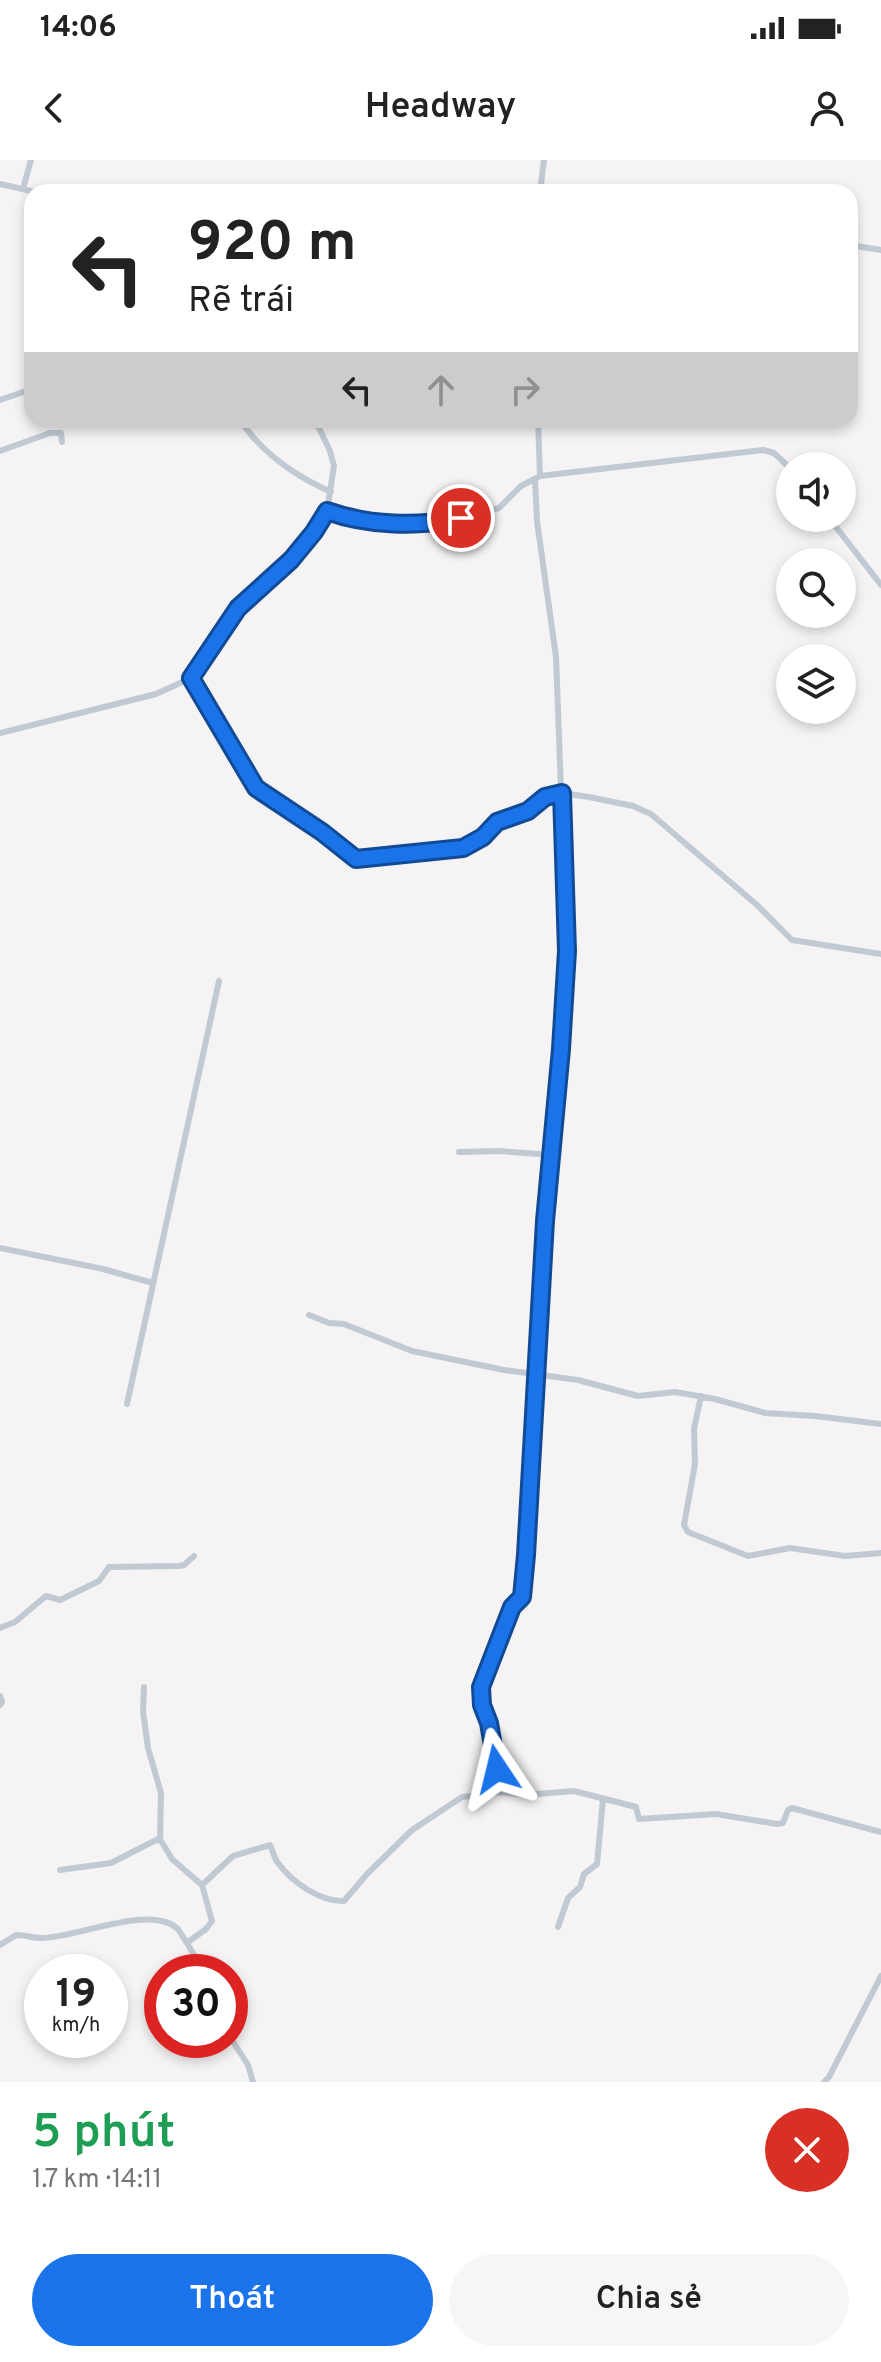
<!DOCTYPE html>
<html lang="vi">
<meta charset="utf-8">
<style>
body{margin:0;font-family:Overpass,sans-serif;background:#f6f6f6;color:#222;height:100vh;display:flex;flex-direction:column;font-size:30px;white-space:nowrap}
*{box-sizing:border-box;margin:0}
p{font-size:26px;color:#767676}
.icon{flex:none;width:44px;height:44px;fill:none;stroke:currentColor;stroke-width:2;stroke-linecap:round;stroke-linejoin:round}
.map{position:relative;height:1922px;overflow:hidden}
.drawer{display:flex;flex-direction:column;background:#fff;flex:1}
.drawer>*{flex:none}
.guide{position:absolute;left:24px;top:24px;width:834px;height:244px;border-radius:24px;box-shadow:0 4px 12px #0003;background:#fff;color:#222;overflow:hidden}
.tools{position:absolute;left:776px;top:292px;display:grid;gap:16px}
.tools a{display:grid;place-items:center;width:80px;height:80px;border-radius:50%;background:#fff;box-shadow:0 4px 12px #0003;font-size:40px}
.speed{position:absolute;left:24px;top:1794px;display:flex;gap:16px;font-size:40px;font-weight:700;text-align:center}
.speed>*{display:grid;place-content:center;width:104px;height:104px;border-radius:50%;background:#fff;box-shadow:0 4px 12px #0003;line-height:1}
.speed small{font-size:20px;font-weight:400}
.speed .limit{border:12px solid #d22;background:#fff;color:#111}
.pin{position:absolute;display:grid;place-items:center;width:68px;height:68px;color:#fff;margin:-34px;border:4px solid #fff;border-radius:50%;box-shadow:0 2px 8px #0007}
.me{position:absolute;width:88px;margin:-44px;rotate:350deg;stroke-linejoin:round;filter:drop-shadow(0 0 6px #0008)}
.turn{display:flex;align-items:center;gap:28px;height:168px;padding:0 32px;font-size:36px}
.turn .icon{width:104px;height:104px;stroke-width:2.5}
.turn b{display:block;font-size:56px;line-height:68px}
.lanes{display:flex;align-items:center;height:76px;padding:0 32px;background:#0003;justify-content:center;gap:40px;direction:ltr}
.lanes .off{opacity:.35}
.round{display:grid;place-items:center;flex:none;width:84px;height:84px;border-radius:42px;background:#f6f6f6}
.headline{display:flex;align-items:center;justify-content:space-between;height:136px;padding:0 32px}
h1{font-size:48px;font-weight:600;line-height:60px;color:#1e9e55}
.action{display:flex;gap:16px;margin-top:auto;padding:16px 32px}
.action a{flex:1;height:92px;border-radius:48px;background:#1a73e8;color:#fff;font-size:32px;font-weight:600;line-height:92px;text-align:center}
.action a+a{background:#f6f6f6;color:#222}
.status{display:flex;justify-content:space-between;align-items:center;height:56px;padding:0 40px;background:#fff;direction:ltr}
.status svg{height:22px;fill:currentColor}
header{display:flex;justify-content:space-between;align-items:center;height:104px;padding:0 32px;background:#fff;font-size:36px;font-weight:600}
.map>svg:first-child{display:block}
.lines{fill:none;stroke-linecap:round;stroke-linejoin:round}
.street{stroke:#c1cad2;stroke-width:6}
.route-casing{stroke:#114b97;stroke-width:20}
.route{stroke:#1a73e8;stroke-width:14}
</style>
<div class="status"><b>14:06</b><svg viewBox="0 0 49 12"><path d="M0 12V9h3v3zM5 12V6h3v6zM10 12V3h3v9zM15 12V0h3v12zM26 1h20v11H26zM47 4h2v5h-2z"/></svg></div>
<header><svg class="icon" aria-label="back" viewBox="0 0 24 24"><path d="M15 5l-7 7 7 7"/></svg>Headway<svg class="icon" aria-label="person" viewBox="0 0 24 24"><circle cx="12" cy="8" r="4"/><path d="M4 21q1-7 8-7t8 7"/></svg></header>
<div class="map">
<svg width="881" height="1922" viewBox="0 0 881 1922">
<rect width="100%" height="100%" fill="#f5f3f3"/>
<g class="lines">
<path class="street" d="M0,24L35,32
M23,29L31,0
M540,32L544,0
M850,85L881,90
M0,240L32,229
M240,260C262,293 295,316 331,332
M538,260L540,316
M0,291L50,273H61L62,282
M327,351L365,361L442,362L499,348L521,326L540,316L763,290L774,293L790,308
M829,358L881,425
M191,518L256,628L322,672L351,697L361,699L463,688L483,677L497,662L528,651L549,635L562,633L589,637L633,646L651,654L757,745L792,780L881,794
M0,573L156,534L191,518L244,441L291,400L314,372L327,351L334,306L330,291L315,260
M459,992L499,991L552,995
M0,1088L103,1109L153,1123
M309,1155L329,1163L344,1164L412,1191L504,1210L578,1220L638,1236L675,1232L715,1239L765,1253L815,1256L881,1264
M701,1236L694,1269L695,1304L684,1365L688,1372L748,1396L790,1388L845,1396L881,1393
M127,1244L219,821
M0,1468L15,1462L46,1436L60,1440L99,1421L109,1407L179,1406L184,1405L194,1396
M144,1527L143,1551L148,1588L161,1633L160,1679L172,1699L202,1725
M0,1536L2,1542L0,1545
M501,1632L489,1563L482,1545L481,1527L512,1447L522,1434L531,1345L546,1047L561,889L567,791L556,497L537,361L535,319
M60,1710L111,1703L160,1678
M558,1767L568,1738L580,1727L584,1714L597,1704L603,1639
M188,1782L206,1769L212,1761L202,1725L233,1696L270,1685C273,1691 274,1698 278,1703C292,1722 320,1742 344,1741L367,1714L412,1670L462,1637L501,1632L525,1635L574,1631L636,1647L639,1659L716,1654L777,1664L783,1663L788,1650L792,1648L881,1672
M0,1785L16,1775C25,1775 33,1778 42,1778C77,1778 151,1743 178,1769L205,1812
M230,1877L248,1905L253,1922
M824,1922L829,1917L881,1816"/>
</g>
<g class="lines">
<defs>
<path id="route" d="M461,358C418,367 369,366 327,351L314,372L291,400L238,448L191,518L256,628L322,672L356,699L463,688L483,677L497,662L528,651L545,637L562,633L567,791L561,889L545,1061L526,1395L522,1437L512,1447L481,1527L482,1545L489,1563L497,1609"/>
</defs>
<use href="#route" class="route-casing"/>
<use href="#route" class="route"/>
</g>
</svg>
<div class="tools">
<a><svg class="icon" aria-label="sound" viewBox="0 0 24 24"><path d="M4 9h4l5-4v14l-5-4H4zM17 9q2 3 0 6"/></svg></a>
<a><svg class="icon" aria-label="search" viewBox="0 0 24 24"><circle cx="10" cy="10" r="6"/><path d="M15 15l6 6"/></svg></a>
<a><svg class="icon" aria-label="layers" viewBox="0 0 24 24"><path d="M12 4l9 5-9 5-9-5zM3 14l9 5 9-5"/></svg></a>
</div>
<div class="speed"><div>19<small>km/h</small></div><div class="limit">30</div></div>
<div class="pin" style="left:461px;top:358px;background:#d93025"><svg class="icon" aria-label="arrive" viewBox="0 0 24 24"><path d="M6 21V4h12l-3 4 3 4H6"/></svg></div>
<svg class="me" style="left:497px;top:1609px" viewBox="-20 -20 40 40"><path d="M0-17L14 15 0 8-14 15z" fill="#1a73e8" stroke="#fff" stroke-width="4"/></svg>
<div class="guide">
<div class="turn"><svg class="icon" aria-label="left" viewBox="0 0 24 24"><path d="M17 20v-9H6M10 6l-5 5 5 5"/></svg><div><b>920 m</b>Rẽ trái</div></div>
<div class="lanes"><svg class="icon" aria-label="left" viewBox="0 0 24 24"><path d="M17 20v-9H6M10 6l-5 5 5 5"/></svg><svg class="icon off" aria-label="ahead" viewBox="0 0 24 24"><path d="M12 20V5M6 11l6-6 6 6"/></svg><svg class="icon off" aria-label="right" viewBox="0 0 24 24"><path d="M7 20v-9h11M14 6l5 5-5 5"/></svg></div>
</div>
</div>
<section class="drawer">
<div class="headline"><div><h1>5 phút</h1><p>1.7 km · 14:11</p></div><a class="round" style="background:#d93025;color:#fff"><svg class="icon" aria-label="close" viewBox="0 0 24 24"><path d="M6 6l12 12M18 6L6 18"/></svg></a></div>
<div class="action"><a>Thoát</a><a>Chia sẻ</a></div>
</section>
